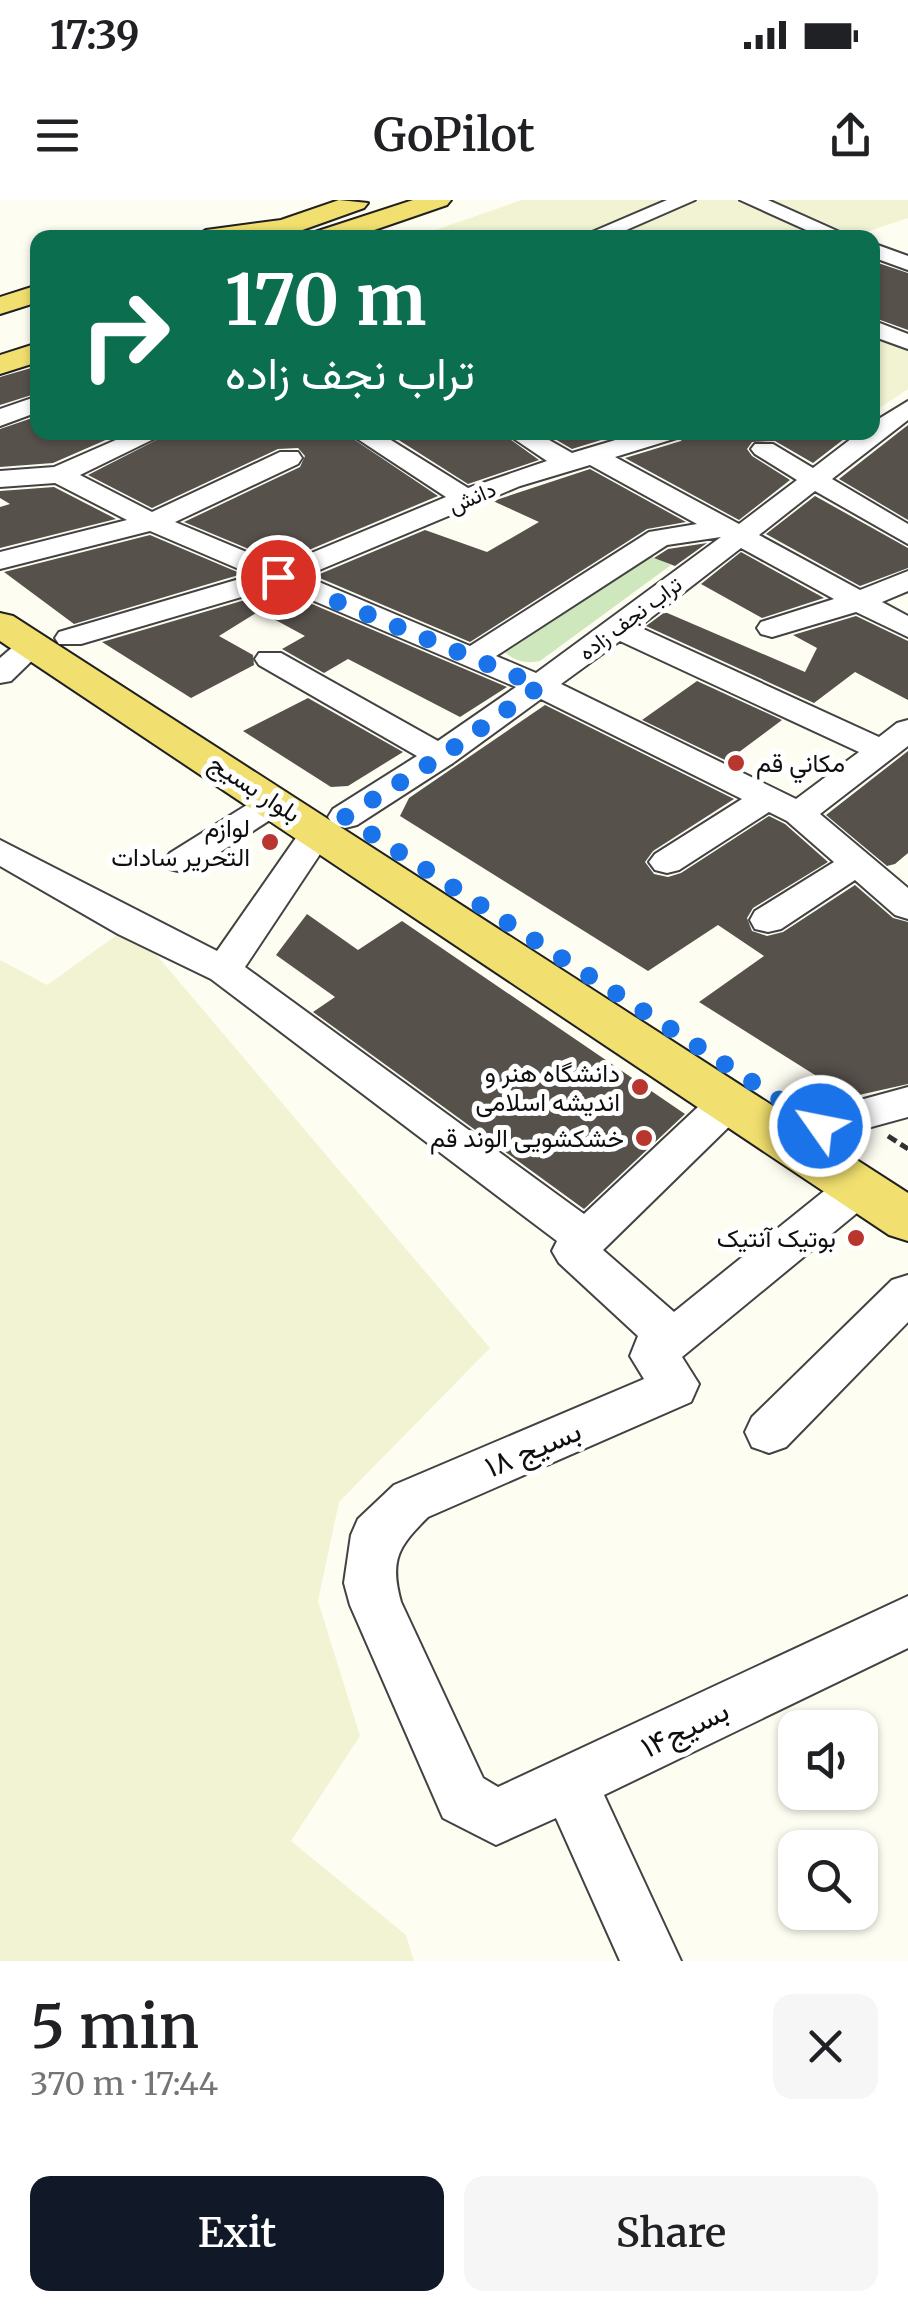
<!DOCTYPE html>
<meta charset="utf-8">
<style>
body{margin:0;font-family:Merriweather,Vazirmatn,serif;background:#f6f6f6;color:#202124;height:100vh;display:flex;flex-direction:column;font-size:38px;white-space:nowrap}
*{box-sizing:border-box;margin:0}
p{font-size:32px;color:#757577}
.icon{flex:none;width:55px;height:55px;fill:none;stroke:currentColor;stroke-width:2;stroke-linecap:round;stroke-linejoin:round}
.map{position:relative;height:1761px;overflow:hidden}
.drawer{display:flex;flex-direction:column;background:#fff;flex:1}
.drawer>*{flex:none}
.hud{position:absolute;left:30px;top:30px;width:850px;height:210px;border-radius:20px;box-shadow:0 2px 8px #0004;background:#0b6e4f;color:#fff;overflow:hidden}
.controls{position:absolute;left:778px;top:1510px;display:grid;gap:20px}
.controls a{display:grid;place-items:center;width:100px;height:100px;border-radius:20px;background:#fff;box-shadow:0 2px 8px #0004;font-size:50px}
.pin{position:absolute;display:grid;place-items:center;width:85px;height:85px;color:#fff;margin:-42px;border:5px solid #fff;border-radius:50%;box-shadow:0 2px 10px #0007}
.me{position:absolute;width:110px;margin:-55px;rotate:303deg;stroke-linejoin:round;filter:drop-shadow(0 0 8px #0008)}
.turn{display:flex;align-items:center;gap:35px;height:210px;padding:0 30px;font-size:45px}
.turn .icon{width:130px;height:130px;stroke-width:2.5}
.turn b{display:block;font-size:70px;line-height:85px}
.round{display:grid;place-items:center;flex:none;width:105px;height:105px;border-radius:20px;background:#f6f6f6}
.overview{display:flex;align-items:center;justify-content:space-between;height:170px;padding:0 30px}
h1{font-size:60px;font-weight:600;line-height:75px}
.button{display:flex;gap:20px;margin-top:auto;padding:20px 30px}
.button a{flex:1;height:115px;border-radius:20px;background:#111827;color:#fff;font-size:40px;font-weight:600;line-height:115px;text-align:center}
.button a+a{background:#f6f6f6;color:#202124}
.status{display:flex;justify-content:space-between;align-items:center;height:70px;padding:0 50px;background:#fff;direction:ltr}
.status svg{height:28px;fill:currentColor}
header{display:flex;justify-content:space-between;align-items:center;height:130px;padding:0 30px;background:#fff;font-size:45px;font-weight:600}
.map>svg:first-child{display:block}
.farmland{fill:#f2f3d3}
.green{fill:#cee7bc}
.building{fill:#57514c}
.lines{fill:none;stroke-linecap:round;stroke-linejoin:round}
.minor-casing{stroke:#424242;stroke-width:4}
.major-casing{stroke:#202020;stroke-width:4}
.path{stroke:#313131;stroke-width:5;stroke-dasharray:10 5;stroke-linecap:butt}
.minor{fill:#fff;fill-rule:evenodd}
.major{fill:#f1df6f;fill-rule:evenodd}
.route{stroke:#1a73e8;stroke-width:18;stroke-dasharray:0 32.4}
.poi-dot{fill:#b8362e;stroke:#fff;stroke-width:4}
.labels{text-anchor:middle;stroke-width:10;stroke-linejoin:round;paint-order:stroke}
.far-street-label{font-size:22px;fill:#0f0f0f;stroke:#fff}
.poi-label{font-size:25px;fill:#0f0f0f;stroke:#fff;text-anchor:end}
.street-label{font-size:25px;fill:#0f0f0f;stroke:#fff}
.near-street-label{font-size:30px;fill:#0f0f0f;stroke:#fff}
</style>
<div class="status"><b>17:39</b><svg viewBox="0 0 49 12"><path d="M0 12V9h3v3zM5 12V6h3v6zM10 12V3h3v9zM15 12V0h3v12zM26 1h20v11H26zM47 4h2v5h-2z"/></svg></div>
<header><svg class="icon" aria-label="menu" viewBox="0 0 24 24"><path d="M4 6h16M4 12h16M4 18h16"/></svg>GoPilot<svg class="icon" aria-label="share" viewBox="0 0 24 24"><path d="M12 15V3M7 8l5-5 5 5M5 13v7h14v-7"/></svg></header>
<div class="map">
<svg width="908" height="1761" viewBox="0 0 908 1761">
<rect width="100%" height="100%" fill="#fefdf2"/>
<path class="farmland" d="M522,0H908V18L854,36L837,37L412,38Z
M873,129L908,144V189L878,209L873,206Z
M131,725L490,1148L339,1302L318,1401L360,1536L291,1641L406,1735L414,1761H0V760L47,785Z"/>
<path class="green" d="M645,354L671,365L540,461C527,464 514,461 505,452Z"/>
<path class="building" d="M872,61L908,73V130L872,117Z
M38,166V193L0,205V177Z
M38,216V232H124L53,263L0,267V229Z
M908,225V320L839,279Z
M172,232H343L438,296L280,362L184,322L300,267L305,256L298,248L278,249L152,308L88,275Z
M386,232H500L539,260L468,284Z
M543,232H627L572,249Z
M686,232H853L813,263L775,241L752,242L747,249L752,256L790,280L739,320L625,258L681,241Z
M590,269L686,322L647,329L470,442L315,376L425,330L487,352L539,322L493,301Z
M54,287L116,319L0,348V307L10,304L0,298V291Z
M815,296L908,348V368L860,386L766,334Z
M150,335L242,374L74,424L4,372Z
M707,343L675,366L654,358L668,349Z
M741,352L824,398L762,418L701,384Z
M279,390L507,487L460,517L348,459L324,473L282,449L305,436L259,411L219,436L253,455L254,465L191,498L102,442Z
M665,412L805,472L817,448L793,435L856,416L908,441V500L855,472L814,503L646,426Z
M697,481L782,520L727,561L642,520Z
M308,498L403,552L348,586L331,587L243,531Z
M545,505L734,599L653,651L645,662L654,674L668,677L681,673L769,616L785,624L828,662L753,708L747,718L752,731L767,736L783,732L855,685L893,718L908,722V884L850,897L699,802L764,756L718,725L648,771L400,616L409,598Z
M908,551V653L895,664L887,666L826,615Z
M307,714L358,750L402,721L685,914L584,1009L313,812L335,797L276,755Z"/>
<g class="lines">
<defs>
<path id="minor" d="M667,0H695L608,38H578Z
M740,0H768L853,38H824Z
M872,43L908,56V70L872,57Z
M872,120L908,134V149L872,136Z
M38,196V212L0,226V209Z
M908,201V220L832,279L908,324V344L815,291L759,335L860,390L908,371V391L882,402L908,416V437L856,412L772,437L761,434L757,428L761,422L834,399L741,348L639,427L879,537L897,523L908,520V546L820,614L908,688V719L895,715L855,680L781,729L768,732L755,729L750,720L755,711L834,662L787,621L769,612L679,670L667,673L655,670L649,662L655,654L742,599L541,499L453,563L357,625L345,628L333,625L328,617L333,609L417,556L259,465L255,459L259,453H281L438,541L516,487L279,386L81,444H59L55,438L59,432L253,375L150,331L0,369V352L127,320L55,283L0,287V271L54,267L134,232H168L80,275L152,312L280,252H298L302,258L298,264L175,322L280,366L446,297L347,232H378L468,288L547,261L504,232H535L572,253L642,232H683L680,237L615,257L739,324L797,280L755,254L751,249L755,244H773L813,268L860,232H872V223ZM590,265L697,324L649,332L470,446L305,376L520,286ZM721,337L536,473L496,456L667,345ZM620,441L859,552L796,599L561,484Z
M33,436L44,439L48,445L11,481L0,483V458L22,439Z
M275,592L287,595L292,602L287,609L194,669L182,672L170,669L164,661L170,653L263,595Z
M319,619L331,622L336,630L245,767L584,1014L716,890L730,886L744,890L750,901L744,912L603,1050L674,1112L844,975L859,971L874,975L880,987L874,999L682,1157L699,1184L691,1202L428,1317C399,1346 389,1359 401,1402L483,1578L498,1587L908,1396V1448L604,1595L681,1761H620L556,1618L496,1645L443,1618L350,1405L344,1383L351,1335L358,1319L394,1285L644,1179L630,1156L638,1136L559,1063L552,1051L557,1041L211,779L118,734L0,666V640L217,751L307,622Z
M908,887V917L820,941L805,937L799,926L805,915Z
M908,1075V1122L786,1247L769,1253L752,1247L745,1232L752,1217L892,1080Z"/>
<path id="major" d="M339,0L368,3L364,8L280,38H193L206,30L281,20Z
M413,0H451L447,5L351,38H311L315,32Z
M38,85V102L0,114V97Z
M38,143V162L0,174V155Z
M0,413L13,416L908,993V1041L889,1035L0,441Z"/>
</defs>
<use href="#minor" class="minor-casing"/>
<use href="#major" class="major-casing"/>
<path class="path" d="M888,936L908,949"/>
<use href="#minor" class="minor"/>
<use href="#major" class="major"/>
</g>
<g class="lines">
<path class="route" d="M278,377L540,486L442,556L345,617L820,926"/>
</g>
<g class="poi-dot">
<circle cx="736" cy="563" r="10"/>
<circle cx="270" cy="642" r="10"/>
<circle cx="640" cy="887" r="10"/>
<circle cx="644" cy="938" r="10"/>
<circle cx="856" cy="1038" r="10"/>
</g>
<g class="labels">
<g class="far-street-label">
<text transform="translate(472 297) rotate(-23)" y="8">دانش</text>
<text transform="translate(630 418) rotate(-37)" y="8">تراب نجف زاده</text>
</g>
<g class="poi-label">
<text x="756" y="572" text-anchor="start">مكاني قم</text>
<text x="250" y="637">لوازم<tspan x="250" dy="29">التحریر سادات</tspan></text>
<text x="620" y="882">دانشگاه هنر و<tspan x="620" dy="29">اندیشه اسلامی</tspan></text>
<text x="624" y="947">خشکشویی الوند قم</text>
<text x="836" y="1047">بوتیک آنتیک</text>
</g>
<g class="street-label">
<text transform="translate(255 588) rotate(33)" y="9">بلوار بسیج</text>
</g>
<g class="near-street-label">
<text transform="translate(533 1249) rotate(-23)" y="10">بسیج ۱۸</text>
<text transform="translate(685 1529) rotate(-26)" y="10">بسیج۱۴</text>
</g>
</g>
</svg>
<div class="controls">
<a><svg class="icon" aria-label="sound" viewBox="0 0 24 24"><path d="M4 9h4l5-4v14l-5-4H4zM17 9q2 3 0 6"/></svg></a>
<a><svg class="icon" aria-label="search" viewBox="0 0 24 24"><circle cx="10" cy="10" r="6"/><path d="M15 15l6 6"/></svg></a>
</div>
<div class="pin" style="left:278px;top:377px;background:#d93025"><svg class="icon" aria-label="arrive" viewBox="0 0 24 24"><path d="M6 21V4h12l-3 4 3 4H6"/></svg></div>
<svg class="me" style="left:820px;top:926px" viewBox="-20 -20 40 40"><circle r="17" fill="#1a73e8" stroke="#fff" stroke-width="3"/><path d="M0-11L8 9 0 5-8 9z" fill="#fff"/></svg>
<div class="hud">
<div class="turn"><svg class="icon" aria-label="right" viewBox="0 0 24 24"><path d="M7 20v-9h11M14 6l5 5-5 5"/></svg><div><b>170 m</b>تراب نجف زاده</div></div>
</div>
</div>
<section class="drawer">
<div class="overview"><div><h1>5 min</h1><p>370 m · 17:44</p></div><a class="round"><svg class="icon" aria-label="close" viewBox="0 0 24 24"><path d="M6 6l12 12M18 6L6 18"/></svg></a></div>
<div class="button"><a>Exit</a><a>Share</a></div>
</section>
